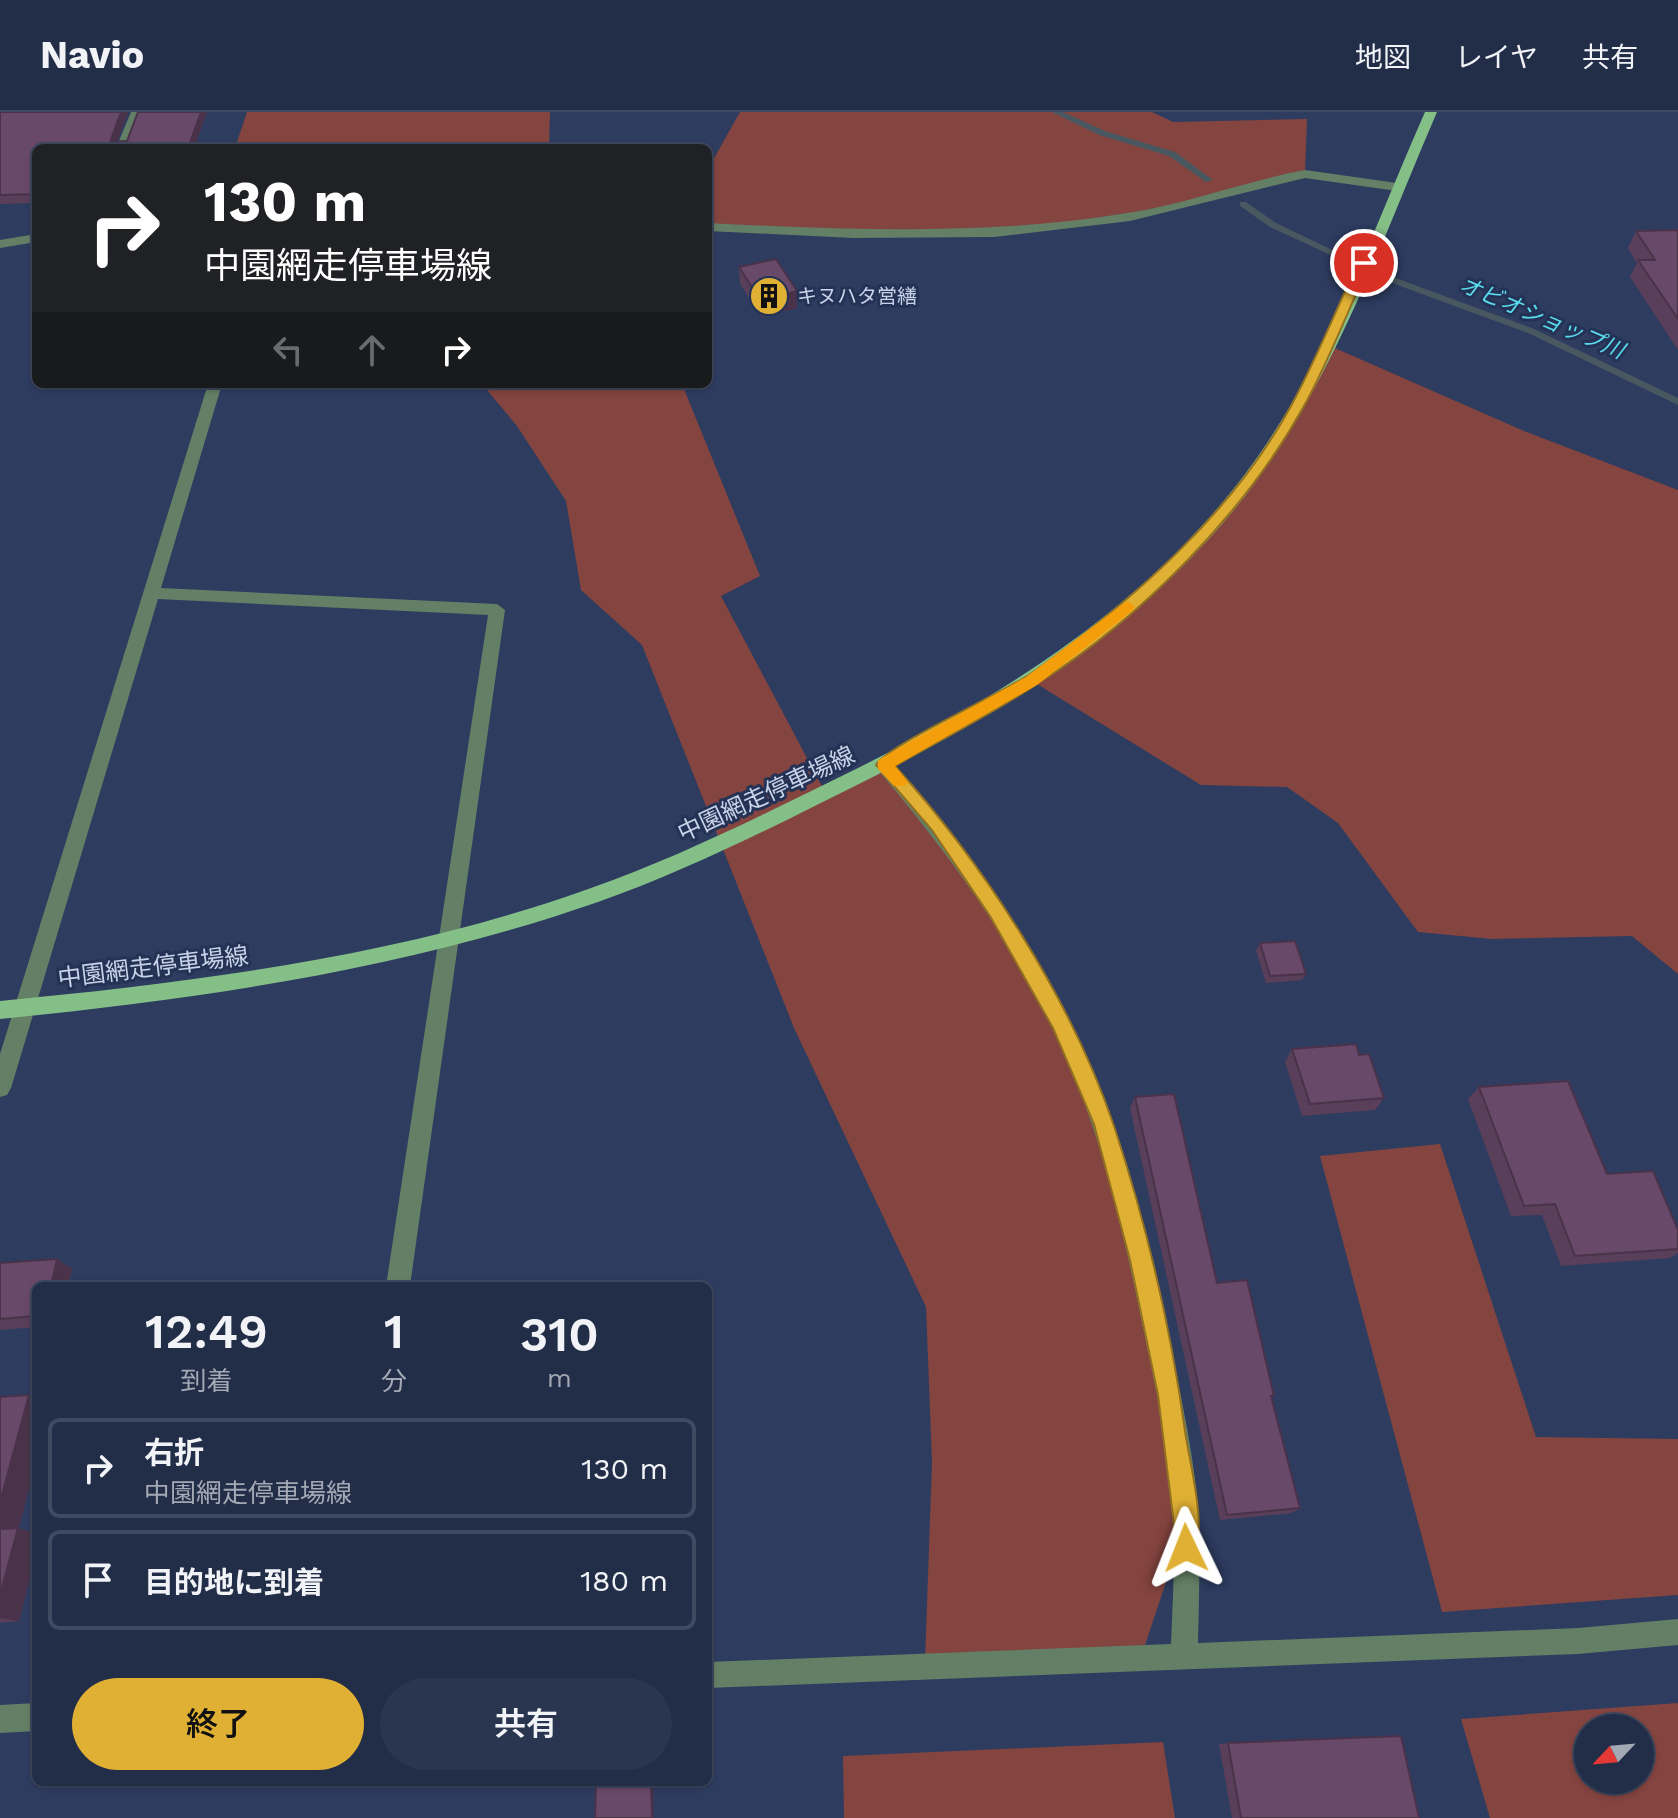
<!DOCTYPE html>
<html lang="ja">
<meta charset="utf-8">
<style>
body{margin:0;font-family:"Work Sans","Noto Sans JP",sans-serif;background:#2a354f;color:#f1f3f6;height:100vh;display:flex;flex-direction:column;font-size:30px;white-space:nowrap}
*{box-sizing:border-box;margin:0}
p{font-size:26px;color:#a2a8b4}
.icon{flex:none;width:44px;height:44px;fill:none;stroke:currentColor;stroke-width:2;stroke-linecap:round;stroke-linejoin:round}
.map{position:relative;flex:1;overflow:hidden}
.details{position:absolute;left:32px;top:1170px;width:680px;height:504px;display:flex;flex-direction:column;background:#222d48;border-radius:12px;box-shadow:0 2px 6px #0004,0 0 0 2px #3f4960}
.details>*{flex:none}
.top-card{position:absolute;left:32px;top:32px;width:680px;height:244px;border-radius:12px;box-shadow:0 2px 6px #0004,0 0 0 2px #3f4960;background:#202124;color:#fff;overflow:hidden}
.needle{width:52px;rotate:244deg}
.fabs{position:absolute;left:1574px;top:1602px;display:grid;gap:16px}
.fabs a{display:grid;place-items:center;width:80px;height:80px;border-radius:50%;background:#222d48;box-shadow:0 2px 6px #0004,0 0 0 2px #3f4960;font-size:40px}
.pin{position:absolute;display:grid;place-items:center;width:68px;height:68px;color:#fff;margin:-34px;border:4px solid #fff;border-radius:50%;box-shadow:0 2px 8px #0007}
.me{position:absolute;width:88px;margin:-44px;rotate:358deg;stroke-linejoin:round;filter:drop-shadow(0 0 6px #0008)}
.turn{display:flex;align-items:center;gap:28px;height:168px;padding:0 40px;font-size:36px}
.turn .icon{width:104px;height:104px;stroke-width:2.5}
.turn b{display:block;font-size:56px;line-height:68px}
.lanes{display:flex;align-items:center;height:76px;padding:0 40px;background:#0003;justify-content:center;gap:40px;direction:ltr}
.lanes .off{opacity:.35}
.eta{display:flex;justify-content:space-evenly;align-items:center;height:136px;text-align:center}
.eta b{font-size:48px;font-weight:600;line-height:56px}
.action{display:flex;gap:16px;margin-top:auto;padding:16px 40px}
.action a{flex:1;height:92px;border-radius:48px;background:#e0b034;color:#111;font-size:32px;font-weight:600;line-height:92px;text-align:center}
.action a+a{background:#2a354f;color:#f1f3f6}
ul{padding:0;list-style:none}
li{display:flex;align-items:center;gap:24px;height:100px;margin:0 16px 12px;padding:0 24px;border:4px solid #3f4960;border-radius:12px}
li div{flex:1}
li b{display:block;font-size:30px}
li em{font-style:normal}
header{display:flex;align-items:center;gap:48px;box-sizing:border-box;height:112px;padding:0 40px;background:#222d48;border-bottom:2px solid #3f4960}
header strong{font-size:38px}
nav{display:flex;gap:44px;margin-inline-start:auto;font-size:28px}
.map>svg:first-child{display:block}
.green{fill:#84443f;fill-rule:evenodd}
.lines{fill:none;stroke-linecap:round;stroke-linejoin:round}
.stream{fill:#495860;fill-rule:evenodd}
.minor{fill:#637f65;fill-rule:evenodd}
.major{fill:#84bf88;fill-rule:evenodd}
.wall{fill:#5a3f5a}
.shaded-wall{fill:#4a334a}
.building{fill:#694969;stroke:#4a334a;stroke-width:2}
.route{fill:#e0b034;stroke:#927222;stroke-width:2}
.slow{fill:#f59e0b}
.labels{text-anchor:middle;stroke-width:6;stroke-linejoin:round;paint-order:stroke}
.far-poi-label{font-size:20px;fill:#c8d2e8;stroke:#243255;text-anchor:start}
.far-water-label{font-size:22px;font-style:italic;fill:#5adeee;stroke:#243255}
.street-label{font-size:24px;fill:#c8d2e8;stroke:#243255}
</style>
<header>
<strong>Navio</strong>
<nav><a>地図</a><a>レイヤ</a><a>共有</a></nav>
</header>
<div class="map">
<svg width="1678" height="1706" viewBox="0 0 1678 1706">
<rect width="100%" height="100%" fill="#2e3c60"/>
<path class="green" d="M247,0H550L549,36H235Z
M740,0H1152L1173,10L1307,7L1305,62L1184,93L994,121L708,115V57Z
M1328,233L1524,319L1678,378V862L1632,824L1492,827L1418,820L1338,711L1287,675L1201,673L1032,569L1146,478L1250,366Z
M482,272H682L760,464L721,484L825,680L884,653L982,775L1103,1012L1186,1410L1144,1536L925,1550L932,1350L926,1195L794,916L642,533L581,478L566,389L517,314Z
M1440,1032L1536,1325L1678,1327V1483L1442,1500L1320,1044Z
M1678,1591V1706H1490L1461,1607ZM1588,1616H1640V1668H1588Z
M1163,1630L1175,1706H844L843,1644Z"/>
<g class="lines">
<path class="stream" d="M1052,0H1063L1105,19L1175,40L1213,68L1206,70L1169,44L1099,23Z
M1240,90H1246L1276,111L1343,143L1335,145L1270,115L1240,94Z
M1384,164H1390L1534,217L1678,286V293L1528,221L1384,168Z"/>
<path class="minor" d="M131,0H143L128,36H116Z
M1305,58L1397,71L1403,75L1397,79L1305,66L1130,109L994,125L853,126L708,119V111C848,118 988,124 1127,101C1187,92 1245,69 1305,58Z
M36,122V130L0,136V128Z
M208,272H222L161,476L497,492L505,498L410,1174H386L488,503L158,487L11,976L7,983L0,985V942Z
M884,646L890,648C985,757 1065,876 1114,1013C1136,1076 1150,1141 1164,1206C1177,1266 1191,1325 1197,1385C1201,1434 1199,1482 1198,1531L1578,1516L1678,1507V1533L1578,1542L708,1576V1550L1171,1532C1173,1483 1176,1435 1172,1386C1167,1324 1153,1263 1140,1201C1123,1120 1105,1039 1073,962C1027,849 956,750 878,658L875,653L878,648Z
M36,1591V1619L0,1621V1593Z"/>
<path class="major" d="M1425,0H1437C1383,125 1338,257 1257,368C1158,504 1012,596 863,670C777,713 689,758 598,790C406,857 202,887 0,907V889C198,870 403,844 591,776C682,744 768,700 854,658C1001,585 1145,495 1245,362C1326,255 1371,122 1425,0Z"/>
</g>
<path class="wall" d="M0,0H128L117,30L127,29L207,0L194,36H36V91L0,92Z
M1678,118V238L1630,165L1637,151L1628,136L1636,119Z
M739,155L797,179V196L761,204L740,172Z
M1260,831L1306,862L1302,868L1266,871L1256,838Z
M1292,937L1359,943L1384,986L1375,998L1302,1004L1285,950Z
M1479,975L1607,1062L1678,1118V1141L1670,1146L1561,1154L1542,1103L1511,1104L1468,987Z
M1135,985L1217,1171L1274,1284L1271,1286L1300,1396L1292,1401L1220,1408L1130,996Z
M57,1147L72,1157L68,1174H36V1215L0,1218V1151Z
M0,1285L19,1416L36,1422V1442L19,1509L0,1511Z
M1228,1631L1419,1706H1232L1219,1632Z"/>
<path class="shaded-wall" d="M121,0H128L115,36L110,30Z
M201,0H207L194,36H188Z
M797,179V196L761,204L760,188Z
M57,1147L72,1157L68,1174H51Z
M29,1283L36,1287V1350L19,1416L36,1422V1442L19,1509L0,1506V1390Z
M651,1670H653L654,1706H652Z"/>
<path class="building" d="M0,0H121L110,30L127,29L138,0H201L188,36H36V82L0,83Z
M1678,118V207L1638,148H1655L1636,119Z
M776,147L797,179L760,188L739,155Z
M1295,829L1306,862L1270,864L1260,831Z
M1356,932L1359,943L1369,942L1384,986L1310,992L1292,937Z
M1568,969L1607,1062L1653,1059L1678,1118V1137L1575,1144L1555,1092L1524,1094L1479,975Z
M1174,982L1217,1171L1247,1168L1274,1284H1271L1300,1396L1227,1403L1135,985Z
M57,1147L51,1174H36V1204L0,1207V1151Z
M29,1283L0,1390V1285Z
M18,1416L0,1483V1417Z
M1401,1624L1419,1706H1241L1228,1631Z
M616,1670H651L652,1706H595L596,1672Z"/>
<path class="route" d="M1364,147L1370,151C1348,198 1329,249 1304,294C1245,401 1140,507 1037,572C992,602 942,627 895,654C984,752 1071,887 1114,1014C1146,1111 1171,1217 1185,1319C1190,1353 1207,1414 1194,1445L1186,1448L1178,1445L1158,1283L1130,1148L1094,1012L1053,916L990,804L932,718L876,653C889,632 1003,581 1032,561C1131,490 1232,402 1291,294C1316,248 1336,198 1358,151Z"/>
<path class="slow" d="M1127,489L1135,494L1133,498L1037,573L895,654L908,670L905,674H894L878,657V648L1026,565Z"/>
<defs>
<symbol id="building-disc" viewBox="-11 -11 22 22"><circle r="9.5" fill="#e0b034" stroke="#243255"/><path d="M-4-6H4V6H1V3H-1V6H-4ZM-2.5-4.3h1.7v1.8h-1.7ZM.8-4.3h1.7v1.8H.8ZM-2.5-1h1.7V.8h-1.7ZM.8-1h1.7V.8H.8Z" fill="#111"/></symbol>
</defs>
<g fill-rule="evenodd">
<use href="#building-disc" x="747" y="162" width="44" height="44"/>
</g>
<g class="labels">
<g class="far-poi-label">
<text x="797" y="191">キヌハタ営繕</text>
</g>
<g class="far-water-label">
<text transform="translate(1542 205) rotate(23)" y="8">オビオショップ川</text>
</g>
<g class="street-label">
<text transform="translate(766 682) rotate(-25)" y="8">中園網走停車場線</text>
<text transform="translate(153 855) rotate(-7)" y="8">中園網走停車場線</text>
</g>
</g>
</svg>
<div class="fabs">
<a><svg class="needle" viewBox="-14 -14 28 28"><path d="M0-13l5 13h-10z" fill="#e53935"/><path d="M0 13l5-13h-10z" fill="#a2a8b4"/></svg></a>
</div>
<div class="pin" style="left:1364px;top:151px;background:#d93025"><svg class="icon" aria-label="arrive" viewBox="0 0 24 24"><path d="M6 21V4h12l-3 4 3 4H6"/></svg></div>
<svg class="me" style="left:1186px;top:1436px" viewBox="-20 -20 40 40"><path d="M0-17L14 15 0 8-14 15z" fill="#e0b034" stroke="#fff" stroke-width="4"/></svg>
<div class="top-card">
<div class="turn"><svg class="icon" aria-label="right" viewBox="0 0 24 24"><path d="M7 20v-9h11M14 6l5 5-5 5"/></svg><div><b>130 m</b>中園網走停車場線</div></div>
<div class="lanes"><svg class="icon off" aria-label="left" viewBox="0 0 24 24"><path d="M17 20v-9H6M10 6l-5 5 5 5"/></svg><svg class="icon off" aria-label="ahead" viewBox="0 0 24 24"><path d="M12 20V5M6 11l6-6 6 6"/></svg><svg class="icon" aria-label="right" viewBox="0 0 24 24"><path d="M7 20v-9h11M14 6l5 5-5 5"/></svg></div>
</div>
<section class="details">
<div class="eta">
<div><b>12:49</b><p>到着</p></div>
<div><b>1</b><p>分</p></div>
<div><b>310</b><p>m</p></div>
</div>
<ul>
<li><svg class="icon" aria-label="right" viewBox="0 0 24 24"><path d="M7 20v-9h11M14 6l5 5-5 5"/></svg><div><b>右折</b><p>中園網走停車場線</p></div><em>130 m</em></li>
<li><svg class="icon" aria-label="arrive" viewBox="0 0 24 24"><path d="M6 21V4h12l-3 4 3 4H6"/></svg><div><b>目的地に到着</b></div><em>180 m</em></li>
</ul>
<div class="action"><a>終了</a><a>共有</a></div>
</section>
</div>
